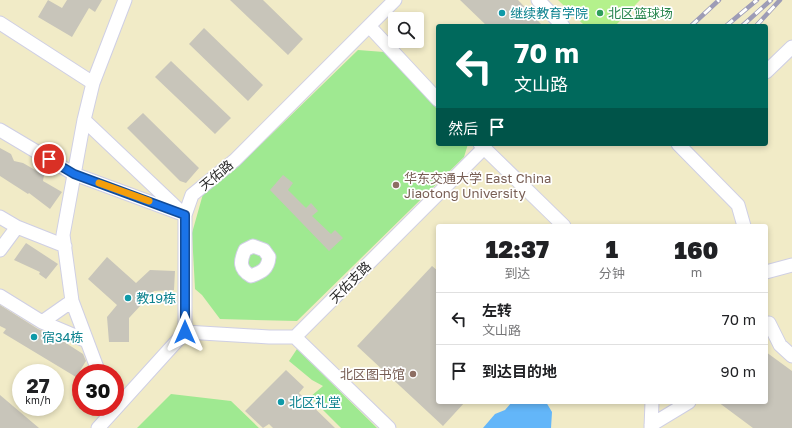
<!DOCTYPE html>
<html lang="zh">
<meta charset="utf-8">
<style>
body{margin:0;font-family:"Golos Text","Noto Sans SC",sans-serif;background:#f6f6f6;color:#202124;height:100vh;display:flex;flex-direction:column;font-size:15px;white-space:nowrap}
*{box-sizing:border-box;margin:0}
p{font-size:13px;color:#757577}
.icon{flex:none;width:22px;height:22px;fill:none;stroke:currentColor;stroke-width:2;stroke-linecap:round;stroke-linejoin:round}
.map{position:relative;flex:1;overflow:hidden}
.side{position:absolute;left:436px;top:224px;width:332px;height:180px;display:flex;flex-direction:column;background:#fff;border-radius:4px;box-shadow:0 2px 6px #0003}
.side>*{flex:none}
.banner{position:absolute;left:436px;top:24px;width:332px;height:122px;border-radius:4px;box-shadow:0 2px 6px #0003;background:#00695c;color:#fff;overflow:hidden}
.fabs{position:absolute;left:388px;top:12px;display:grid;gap:8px}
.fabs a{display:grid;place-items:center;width:36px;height:36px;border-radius:4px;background:#fff;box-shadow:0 2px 6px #0003;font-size:20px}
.speed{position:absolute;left:12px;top:364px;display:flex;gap:8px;font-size:20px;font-weight:700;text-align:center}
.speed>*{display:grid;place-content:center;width:52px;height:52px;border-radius:50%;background:#fff;box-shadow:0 2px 6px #0003;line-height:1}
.speed small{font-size:10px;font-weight:400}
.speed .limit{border:6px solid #d22;background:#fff;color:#111}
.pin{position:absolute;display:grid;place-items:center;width:34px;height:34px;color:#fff;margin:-17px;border:2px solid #fff;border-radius:50%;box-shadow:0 1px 4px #0007}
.me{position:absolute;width:44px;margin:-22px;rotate:0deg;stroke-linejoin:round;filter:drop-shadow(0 0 3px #0008)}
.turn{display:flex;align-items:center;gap:14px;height:84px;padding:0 12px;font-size:18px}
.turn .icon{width:52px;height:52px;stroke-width:2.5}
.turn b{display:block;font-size:28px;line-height:34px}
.then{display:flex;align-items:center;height:38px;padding:0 12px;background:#0003;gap:8px;font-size:15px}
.eta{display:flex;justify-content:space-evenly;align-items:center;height:68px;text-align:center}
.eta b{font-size:24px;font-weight:800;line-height:28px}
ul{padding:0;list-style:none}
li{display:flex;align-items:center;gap:12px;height:52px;padding:0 12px;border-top:1px solid #e0e0e0}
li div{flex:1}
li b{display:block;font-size:15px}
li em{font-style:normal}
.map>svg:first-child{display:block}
.education{fill:#f1ebc7;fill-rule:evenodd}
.green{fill:#9fe991}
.pitch{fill:#b4f18c}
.water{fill:#63b6f9}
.building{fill:#c8c5ba}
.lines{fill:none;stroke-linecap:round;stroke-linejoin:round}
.street-casing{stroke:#cfcfe4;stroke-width:15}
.street{stroke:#fff;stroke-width:13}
.rail-casing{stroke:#9d9cb6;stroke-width:4.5}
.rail{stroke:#fff;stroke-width:3;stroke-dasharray:9;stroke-linecap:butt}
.route-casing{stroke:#114b97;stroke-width:10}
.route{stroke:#1a73e8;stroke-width:7}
.slow{stroke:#f59e0b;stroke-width:7}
.culture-dot{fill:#0f9aa8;stroke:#fff;stroke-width:1.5}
.leisure-dot{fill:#2e9e5b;stroke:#fff;stroke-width:1.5}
.education-dot{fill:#8d6e63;stroke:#fff;stroke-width:1.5}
.labels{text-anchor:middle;stroke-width:3.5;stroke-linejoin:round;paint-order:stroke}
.culture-label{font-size:13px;fill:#0d838f;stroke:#fff;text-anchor:start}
.leisure-label{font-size:13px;fill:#27864d;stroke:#fff;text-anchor:start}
.street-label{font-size:13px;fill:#2a2a2a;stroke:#fff}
.education-label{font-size:13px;fill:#785e54;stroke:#fff;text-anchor:start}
</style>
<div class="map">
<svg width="792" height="428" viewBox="0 0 792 428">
<rect width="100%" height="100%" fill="#ede8da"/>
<path class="education" d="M0,0H792V428H0ZM395,19H417V41H395ZM438,26H766V144H438ZM438,226H766V402H438ZM21,373H55V407H21ZM81,373H115V407H81Z"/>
<path class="green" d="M358,50L384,52L438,110V144H468L464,157L297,321L220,319L202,295L195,289L192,233L203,194L243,162Z
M297,349L377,428H341L310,397L323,386L312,380L289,361Z
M171,394L231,401L259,428H137Z"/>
<path class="pitch" d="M558,0H640L615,26H585Z"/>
<path class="water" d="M512,402H546L552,412L551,428H483L495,414L505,410Z"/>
<path class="building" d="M48,0L62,8L67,0H102L95,12L89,8L72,37L38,17Z
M230,0H263L303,39L288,55Z
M460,0H518L543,26H487Z
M204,28L263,85L248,101L189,44Z
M171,61L231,118L215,134L155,77Z
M143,113L199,168L186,183L180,181L127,128Z
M0,148L11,154L14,161L23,163L44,175L43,181L62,192L50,209L29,193L28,194L0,176Z
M283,175L293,183L288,190L306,208L311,203L318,211L312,216L331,234L335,230L343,238L329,251L270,190Z
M26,243L58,264L46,279L39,274L40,272L14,260Z
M107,257L136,283L150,270L175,271L174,290L154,291L129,318V342H109L107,317L117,305L88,279Z
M432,266L438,271V402H465L443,426L357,346Z
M0,305L38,329L55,336L83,354L86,361L76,377L3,333L6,329L0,326Z
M766,352L792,371V428H753L718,402H766Z
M286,370L304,387L299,393L335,428H273L269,424L263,428L245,411Z
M0,395L39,428H0Z"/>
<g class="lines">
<defs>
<path id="street" d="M538,0L563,26
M0,23L93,83
M369,26L438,100
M766,72L792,47
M84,120L180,211
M0,130L74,174L185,215
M480,144L564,226
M678,144L738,205L744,226
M0,217L17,227L0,250
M17,227L65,246
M253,246L264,250L269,257C268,269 262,272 251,276C239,269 240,261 245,250Z
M766,272L792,265
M0,296L42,322L87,341
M42,322L72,301
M769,323L780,345L792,356
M185,332L269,337H295L484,148
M295,337L389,428
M99,373L72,301L63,235L84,120L93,83L125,0
M651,425L689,402
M98,428L185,332V215L192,195L235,160L395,0
M651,428L652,402"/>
</defs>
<use href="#street" class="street-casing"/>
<use href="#street" class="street"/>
<defs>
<path id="rail" d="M691,26L719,0
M726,26L757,0
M742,26L771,0
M756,26L780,0"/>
</defs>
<use href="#rail" class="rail-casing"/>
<use href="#rail" class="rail"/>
</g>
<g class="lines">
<defs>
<path id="route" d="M49,159L74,174L185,215V332"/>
</defs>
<use href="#route" class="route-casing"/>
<use href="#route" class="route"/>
<path class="slow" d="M99,183L149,201"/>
</g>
<g class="culture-dot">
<circle cx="502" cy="13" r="4"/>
<circle cx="128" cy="298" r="4"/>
<circle cx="34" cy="337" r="4"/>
<circle cx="281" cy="402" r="4"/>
</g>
<circle class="leisure-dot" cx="600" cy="13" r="4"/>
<g class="education-dot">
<circle cx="396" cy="185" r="4"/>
<circle cx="413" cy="374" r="4"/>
</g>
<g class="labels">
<g class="culture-label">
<text x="510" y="18">继续教育学院</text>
<text x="136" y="303">教19栋</text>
<text x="42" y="342">宿34栋</text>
<text x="289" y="407">北区礼堂</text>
</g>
<g class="leisure-label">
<text x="608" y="18">北区篮球场</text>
</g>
<g class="street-label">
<text transform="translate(216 175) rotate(-40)" y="5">天佑路</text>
<text transform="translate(350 282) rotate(-45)" y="5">天佑支路</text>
</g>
<g class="education-label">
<text x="404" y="183">华东交通大学 East China<tspan x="404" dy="15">Jiaotong University</tspan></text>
<text x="405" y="379" text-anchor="end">北区图书馆</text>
</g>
</g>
</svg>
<div class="fabs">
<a><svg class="icon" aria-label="search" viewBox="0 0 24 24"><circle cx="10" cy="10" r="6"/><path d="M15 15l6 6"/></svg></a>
</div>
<div class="speed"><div>27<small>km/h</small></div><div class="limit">30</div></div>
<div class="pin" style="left:49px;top:159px;background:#d93025"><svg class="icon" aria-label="arrive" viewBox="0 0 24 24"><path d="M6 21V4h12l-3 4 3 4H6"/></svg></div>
<svg class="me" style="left:185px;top:332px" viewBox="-20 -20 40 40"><path d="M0-17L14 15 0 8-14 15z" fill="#1a73e8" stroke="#fff" stroke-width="4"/></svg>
<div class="banner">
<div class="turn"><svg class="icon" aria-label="left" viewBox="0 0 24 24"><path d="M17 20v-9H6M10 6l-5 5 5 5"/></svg><div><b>70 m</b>文山路</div></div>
<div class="then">然后<svg class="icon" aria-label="arrive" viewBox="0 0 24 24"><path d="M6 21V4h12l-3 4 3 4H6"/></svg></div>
</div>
<section class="side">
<div class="eta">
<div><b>12:37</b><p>到达</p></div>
<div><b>1</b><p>分钟</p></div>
<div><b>160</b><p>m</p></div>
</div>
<ul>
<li><svg class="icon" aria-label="left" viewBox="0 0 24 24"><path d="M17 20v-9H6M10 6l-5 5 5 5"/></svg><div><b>左转</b><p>文山路</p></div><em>70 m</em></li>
<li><svg class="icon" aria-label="arrive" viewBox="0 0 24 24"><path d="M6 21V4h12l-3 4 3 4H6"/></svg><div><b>到达目的地</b></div><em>90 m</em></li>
</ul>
</section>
</div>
